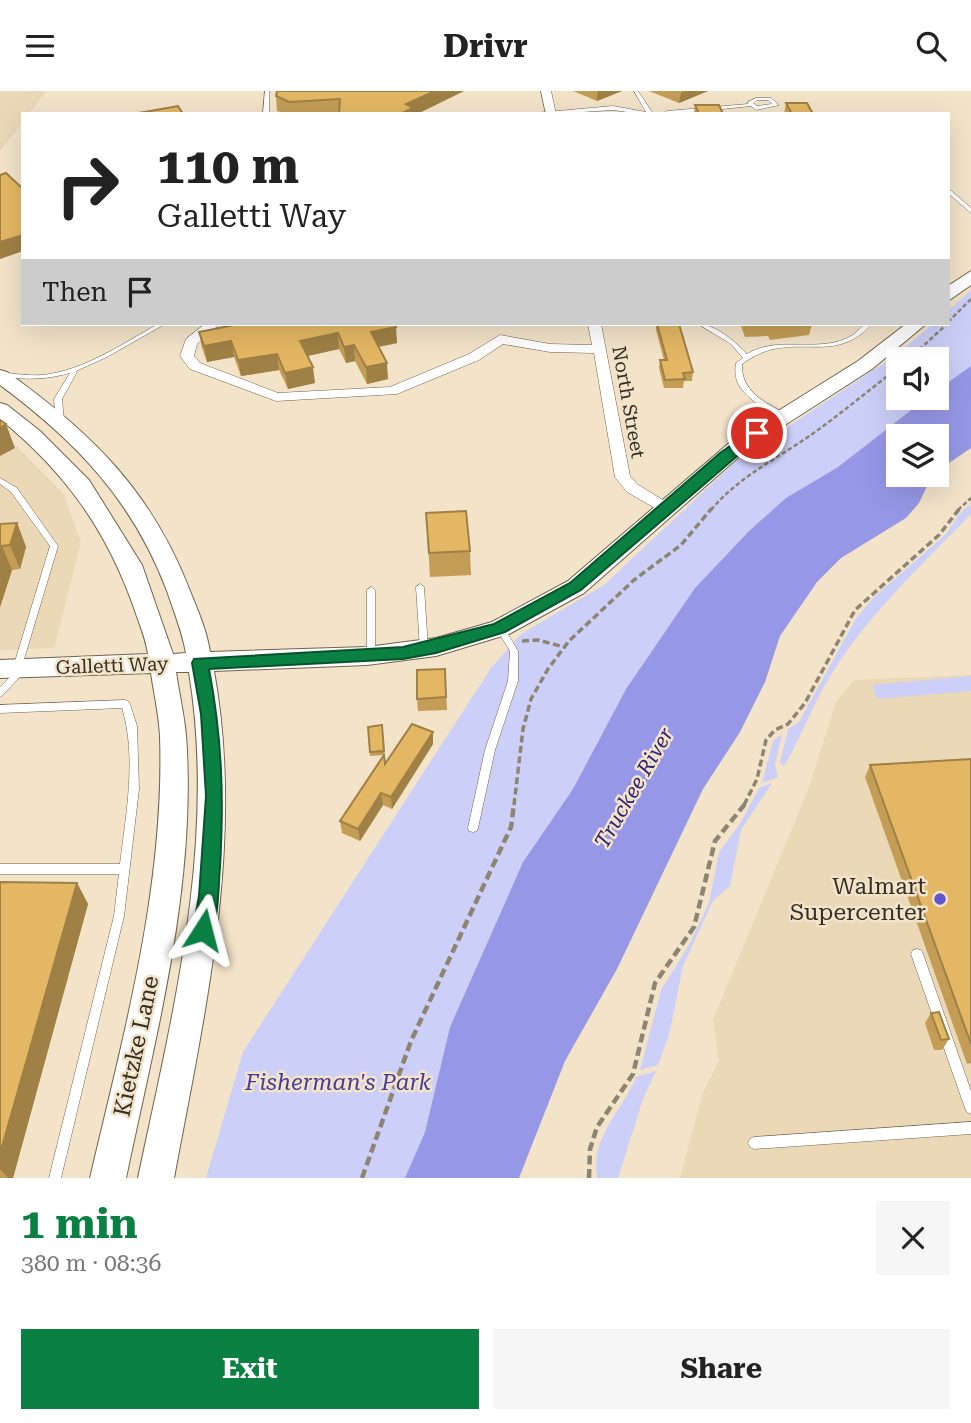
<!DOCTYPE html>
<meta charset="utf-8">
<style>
body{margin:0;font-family:"Roboto Serif",serif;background:#f6f6f6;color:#222;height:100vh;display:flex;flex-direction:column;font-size:26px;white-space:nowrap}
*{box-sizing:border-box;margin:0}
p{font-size:23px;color:#767676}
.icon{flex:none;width:38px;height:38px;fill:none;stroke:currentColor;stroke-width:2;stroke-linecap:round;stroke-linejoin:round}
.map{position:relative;height:1087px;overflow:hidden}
.drawer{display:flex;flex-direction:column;background:#fff;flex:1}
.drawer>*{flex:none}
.hud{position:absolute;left:21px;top:21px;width:929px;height:214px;border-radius:0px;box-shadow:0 7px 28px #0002;background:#fff;color:#222;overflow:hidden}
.controls{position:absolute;left:886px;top:256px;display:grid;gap:14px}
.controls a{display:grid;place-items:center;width:63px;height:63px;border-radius:0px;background:#fff;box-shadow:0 7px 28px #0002;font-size:35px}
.pin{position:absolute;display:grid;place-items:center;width:60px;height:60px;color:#fff;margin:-30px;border:4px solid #fff;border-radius:50%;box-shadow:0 2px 7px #0007}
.me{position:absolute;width:77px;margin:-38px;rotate:9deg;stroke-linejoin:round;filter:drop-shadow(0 0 5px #0008)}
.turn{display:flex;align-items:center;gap:24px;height:147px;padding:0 21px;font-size:32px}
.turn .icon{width:91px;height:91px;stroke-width:2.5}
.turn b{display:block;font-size:49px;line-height:60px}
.then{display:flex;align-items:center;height:66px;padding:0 21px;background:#0003;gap:14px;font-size:26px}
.round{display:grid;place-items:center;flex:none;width:74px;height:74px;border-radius:0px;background:#f6f6f6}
.headline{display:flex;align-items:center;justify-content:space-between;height:119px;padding:0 21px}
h1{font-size:42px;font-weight:700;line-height:52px;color:#0b8043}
.action{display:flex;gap:14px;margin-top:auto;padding:14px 21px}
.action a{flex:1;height:80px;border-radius:0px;background:#0b8043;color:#fff;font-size:28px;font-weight:700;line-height:80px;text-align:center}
.action a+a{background:#f6f6f6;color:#222}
header{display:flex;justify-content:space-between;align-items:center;height:91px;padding:0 21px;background:#fff;font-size:32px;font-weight:700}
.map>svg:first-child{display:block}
.built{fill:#ead8b7}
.green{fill:#cccff8}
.water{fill:#9698e7;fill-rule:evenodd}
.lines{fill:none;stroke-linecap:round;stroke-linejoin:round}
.lane-casing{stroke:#70634c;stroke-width:1}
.street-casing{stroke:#70634c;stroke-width:1}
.secondary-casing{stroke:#70634c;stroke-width:2}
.path-far2{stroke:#8e8472;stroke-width:2.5;stroke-dasharray:4.5 2.5;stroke-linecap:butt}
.path-far1{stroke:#8e8472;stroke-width:3.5;stroke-dasharray:7 3.5;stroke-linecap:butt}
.path{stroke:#8e8472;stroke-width:4.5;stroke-dasharray:9 4.5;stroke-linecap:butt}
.lane{fill:#fff;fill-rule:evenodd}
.street{fill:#fff;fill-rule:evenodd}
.secondary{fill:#fff;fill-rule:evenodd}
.wall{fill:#c39d55}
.shaded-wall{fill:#9f8045}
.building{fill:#e3b763;stroke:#9f8045;stroke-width:2}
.route{fill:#0b8043;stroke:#07532c;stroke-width:2}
.poi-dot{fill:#5f56ce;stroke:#f2e3c9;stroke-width:2.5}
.labels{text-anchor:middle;stroke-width:5;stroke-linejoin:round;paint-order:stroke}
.street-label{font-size:19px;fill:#342e24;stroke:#f2e3c9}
.water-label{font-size:21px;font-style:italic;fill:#2c1d78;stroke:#f2e3c9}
.near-poi-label{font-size:23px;fill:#342e24;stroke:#f2e3c9;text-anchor:end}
.near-street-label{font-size:23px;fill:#342e24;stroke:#f2e3c9}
.near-park-label{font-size:23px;font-style:italic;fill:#453d99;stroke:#f2e3c9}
</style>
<header><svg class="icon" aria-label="menu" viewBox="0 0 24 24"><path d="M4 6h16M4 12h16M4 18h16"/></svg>Drivr<svg class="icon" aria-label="search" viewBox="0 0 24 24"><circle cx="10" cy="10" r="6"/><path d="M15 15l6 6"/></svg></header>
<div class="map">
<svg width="971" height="1087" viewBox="0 0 971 1087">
<rect width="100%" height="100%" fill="#f2e3c9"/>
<path class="built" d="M0,0H46L29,23H23V31L0,60Z
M0,345L16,355L63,402L81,451L54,557L0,559Z
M971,584V1087H680L703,1002L719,970L713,929L810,694L836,611L854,589Z"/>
<path class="green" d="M971,199V275L936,300V268H898V306H928L838,376L786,407L749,440L695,497L626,598L573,698L523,771L450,936L425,1041L405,1087H206L243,961L491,577L521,543L604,494L735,371L893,266L933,233H948L949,219Z
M971,413V423C919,477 862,529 825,594C810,620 800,649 784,675L780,672L788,638L799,631L855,529L873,507L946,443L959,423Z
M971,585V600L877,608L872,594Z
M782,643L775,674L778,686L762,692L773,650Z
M772,692L741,739L730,795L713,810L683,875L669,944L658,974L640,979L661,899L689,854L709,812L719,761L740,733L759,697Z
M656,980L643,1008L618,1087H597C591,1043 621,1023 636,986Z"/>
<path class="water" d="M971,275V357L949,372L927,395L919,412L906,427L841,467L817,491L780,545L765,591L740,641L703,698L617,878L565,970L519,1087H405L425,1041L450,936L523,771L573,698L626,598L695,497L749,440L786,407L838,376L928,306H936V300ZM898,345H936V383H898Z"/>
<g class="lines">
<defs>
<path id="lane" d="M265,0H269V23H263Z
M634,0H638L652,21L651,22L641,23L613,19L552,23H524L613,15L646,21Z
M756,7H771L779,14L756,19L751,15L675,23L664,22L667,20L748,13V11ZM757,9H768L772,13L757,15L753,12Z
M948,97L971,117V122L948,102Z
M158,233H165L107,266L76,280L77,281L62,308L64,331L63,333H60L56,331L54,308L70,282C45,289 25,289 0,285V281C15,283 29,285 43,284C85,279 122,253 158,233Z
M698,233C715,233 736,251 747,263C779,243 821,264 853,244C857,241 861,236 865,233H872C839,268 813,250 773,258C761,261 752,266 742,273C741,301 765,311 786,323L787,325L783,327C767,320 744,307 737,290C735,284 735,278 736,272L743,267L731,253Z
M0,387L17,397L58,455L22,575L26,576L27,578L3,604L0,606V596L16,580L13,577L50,455L11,401L0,393Z
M420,493L424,496L428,558L424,561L420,558L416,496Z
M371,496L375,499V564L374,566H368L367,564V499Z
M500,534L503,535L518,560V590L495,659L478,737L477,740L473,741L469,740L468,737L485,659L508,590L510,560L496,537Z
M125,609L128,610L130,613L137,635L139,698L124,825L61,1087H49L114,825L119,783H0V773H120C126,724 137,665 122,617L0,622V614Z
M917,858L921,859L923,863L971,1000V1023L967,1021L965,1017L911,863L913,859Z
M971,1031V1043L754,1058L750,1056L748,1052L750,1048L754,1046Z"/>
<path id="street" d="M541,0H551L556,23H546Z
M205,233H220L197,253L194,265L200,272L278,302L390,296L469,263L500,244L550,253L592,254L588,233H601L630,385L637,393L674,416L666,421L660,420L627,401L615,386L594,262L550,261L503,253L479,269L397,303L276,310L190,278L180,265L186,248Z"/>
<path id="secondary" d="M971,180V194L948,210V195Z
M906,233H926L872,278L749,357L584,502L509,543L436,565L367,574L214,580C245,750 205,920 174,1087H138C173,921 217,751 189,581H176C179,602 184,623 186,644C197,793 156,943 126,1087H90C124,942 165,795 160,645C159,624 154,603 151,582L0,587V569L148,563C146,548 139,532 134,517C106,438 65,381 0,328V312L7,314L40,340L89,389L142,474L173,563L186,562C182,540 174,521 167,500C133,410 77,351 0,294V279L7,281C92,342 152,401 190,500C198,520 207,540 210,561L367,556L436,547L492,531L568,490L735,347L858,270Z"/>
</defs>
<use href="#lane" class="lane-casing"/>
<use href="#street" class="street-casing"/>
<use href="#secondary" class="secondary-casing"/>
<path class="path-far2" d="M948,231L971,208
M909,268L947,233
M711,419C737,388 769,372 802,350C835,328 866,301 898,277
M958,419L971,407"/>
<path class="path-far1" d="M522,550L538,549L564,556
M514,714L523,638L531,608L548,578L569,550L634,489L681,454L712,417
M744,714L757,688L766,649L775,639L788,633L805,612L855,519L939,444L960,417"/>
<path class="path" d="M362,1087L411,950L511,736L514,713
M589,1087L590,1058L597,1036L633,983L655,892L694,836L715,750L745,713"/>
<use href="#lane" class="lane"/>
<use href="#street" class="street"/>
<use href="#secondary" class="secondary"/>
</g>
<path class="wall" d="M464,0L417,23H286L277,20L276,5Z
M573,0H622L597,10Z
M649,0H708L679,12Z
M786,12L813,23H784Z
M695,14L723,23H694Z
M394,233L397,252L379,256L388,288L367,293L355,270L346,272L339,258L307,265L315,292L288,298L279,279L241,285L234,266L207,271L202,257L199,241Z
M656,233H679L693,281L692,290H684L683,297H664L659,277L660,269H664L656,239Z
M740,233H812L809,244L770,249L768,245L745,246Z
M426,422L470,460L471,484L430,486Z
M17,432L26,456L20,478L12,479L0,516V433Z
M445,578L447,619L418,620L417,608Z
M382,634L384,664L370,665L368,636Z
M433,641V653L392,718L383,714L360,750L342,742L340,730L385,673Z
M971,668V972L967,973L865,686L870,674Z
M0,791L77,792L88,813L13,1087H0Z
M931,922L949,948L942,959H934L925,932Z"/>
<path class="shaded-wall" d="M435,0H464L417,23H400L406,13Z
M598,0H622L597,10Z
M685,0H708L679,12L681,2Z
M22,144L23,160L0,168V151Z
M396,236L397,252L372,257L371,241Z
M338,242L339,258L303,266L300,250Z
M231,250L234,266L207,271L204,255Z
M354,254L355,270L346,272L344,256Z
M277,263L279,279L241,285L238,269Z
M387,272L388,288L367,293L366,276Z
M313,276L315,292L288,298L285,282Z
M6,333L15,357L0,365V337Z
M17,432L26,456L20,478L10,454Z
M2,455L12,479L0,516V460Z
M433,641V653L392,718L391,706Z
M381,702L383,714L360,750L358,738Z
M77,792L88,813L13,1087H8L0,1078V1063Z"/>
<path class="building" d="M277,0H435L406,13L413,17L400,23H339L340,8L289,11L276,5Z
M786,12H807L813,23H792Z
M695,14H719L723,23H699Z
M178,15L183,23H133Z
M6,82L23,98V144L0,151V84Z
M239,233H394L396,236L371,241L387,272L366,276L354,254L344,256L338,242L300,250L313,276L285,282L277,263L238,269L231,250L204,255L199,241Z
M657,233H679L693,281L683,282L685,288L665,289L660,269H667Z
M0,329L6,333L0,337Z
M466,420L470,460L429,462L426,422Z
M17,432L10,454L2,455L0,460V433Z
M445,578L446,606L417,608V579Z
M412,633L433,641L391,706L381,702L358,738L340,730L384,664L385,673Z
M382,634L384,660L370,661L368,636Z
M971,668V953L870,674Z
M0,791L77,792L0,1063Z
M939,921L949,948L941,949L931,922Z"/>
<path class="route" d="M753,339L764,342L581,499L505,541L436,562L403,568L209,578C222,647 224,706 220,776C218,799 219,825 210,846L203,848L196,846L193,839L199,805L206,705L201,623L192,572L194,568L403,556L494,533L570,492L720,362Z"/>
<circle class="poi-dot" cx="940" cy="808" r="7"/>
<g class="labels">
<g class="street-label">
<text transform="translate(629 311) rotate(80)" y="7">North Street</text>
<text transform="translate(112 574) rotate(-2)" y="7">Galletti Way</text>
</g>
<g class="water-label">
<text transform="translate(634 697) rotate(-60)" y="7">Truckee River</text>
</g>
<g class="near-poi-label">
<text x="926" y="803">Walmart<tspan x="926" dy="26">Supercenter</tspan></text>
</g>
<g class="near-street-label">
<text transform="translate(136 955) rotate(-78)" y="8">Kietzke Lane</text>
</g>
<g class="near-park-label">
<text x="338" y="999">Fisherman's Park</text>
</g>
</g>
</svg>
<div class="controls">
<a><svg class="icon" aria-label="sound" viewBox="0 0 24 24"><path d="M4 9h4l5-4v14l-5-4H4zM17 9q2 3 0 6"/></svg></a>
<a><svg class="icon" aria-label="layers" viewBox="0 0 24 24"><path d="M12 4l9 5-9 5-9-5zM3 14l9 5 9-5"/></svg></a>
</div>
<div class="pin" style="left:757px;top:342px;background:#d93025"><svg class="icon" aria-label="arrive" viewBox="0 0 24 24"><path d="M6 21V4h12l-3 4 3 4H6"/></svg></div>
<svg class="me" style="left:203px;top:839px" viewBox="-20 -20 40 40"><path d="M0-17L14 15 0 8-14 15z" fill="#0b8043" stroke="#fff" stroke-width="4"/></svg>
<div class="hud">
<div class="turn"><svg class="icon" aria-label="right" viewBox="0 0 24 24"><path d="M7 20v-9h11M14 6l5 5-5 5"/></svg><div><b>110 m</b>Galletti Way</div></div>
<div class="then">Then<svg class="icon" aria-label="arrive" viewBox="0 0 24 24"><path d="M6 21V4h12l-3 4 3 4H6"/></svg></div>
</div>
</div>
<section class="drawer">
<div class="headline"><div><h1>1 min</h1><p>380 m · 08:36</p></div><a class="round"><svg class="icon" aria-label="close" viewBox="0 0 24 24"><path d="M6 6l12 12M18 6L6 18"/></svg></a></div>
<div class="action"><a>Exit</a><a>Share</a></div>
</section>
